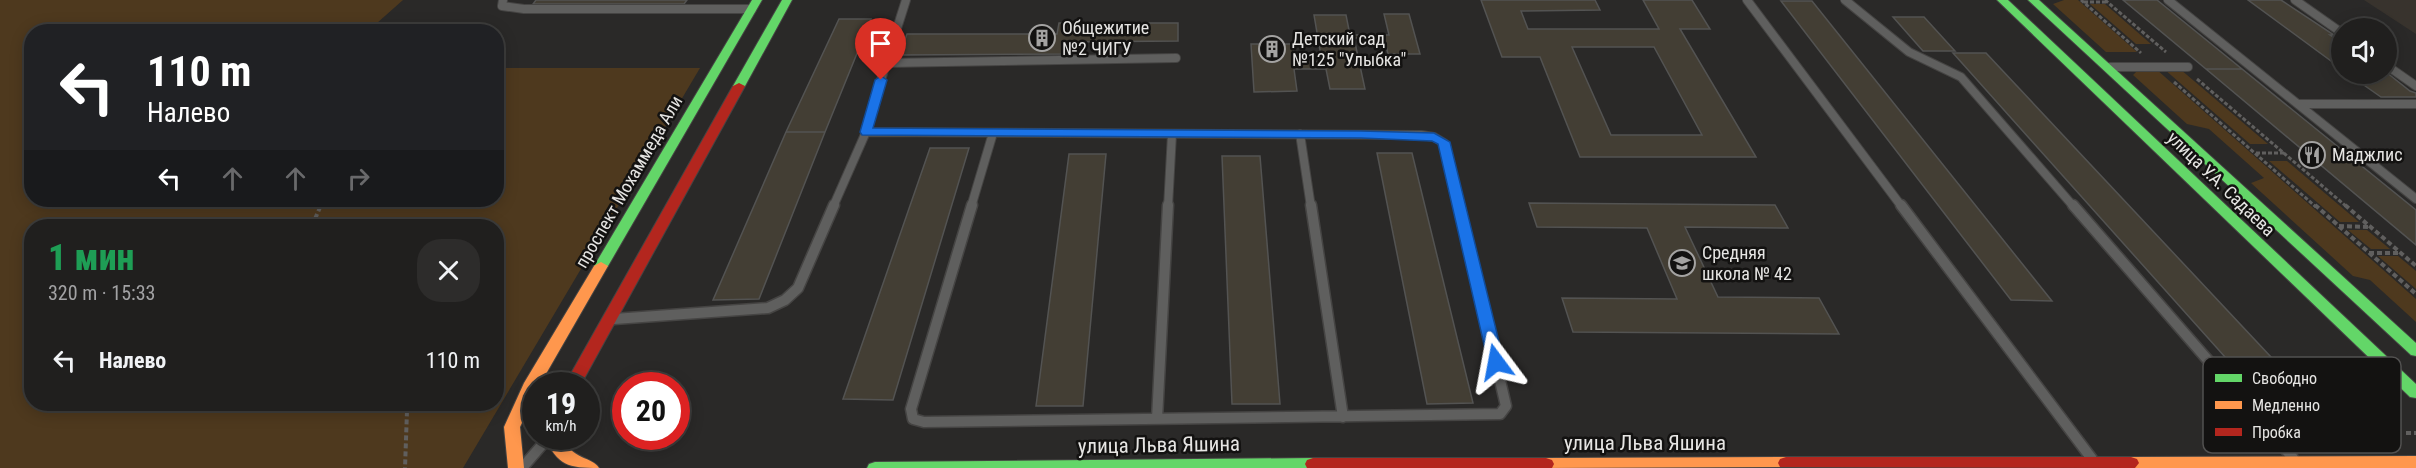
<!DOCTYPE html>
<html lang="ru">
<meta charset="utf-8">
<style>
body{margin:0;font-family:"Roboto Condensed",sans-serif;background:#2d2c2b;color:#f1f3f6;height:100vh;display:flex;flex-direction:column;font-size:22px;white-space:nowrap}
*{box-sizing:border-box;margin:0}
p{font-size:20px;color:#a2a2a4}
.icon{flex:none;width:33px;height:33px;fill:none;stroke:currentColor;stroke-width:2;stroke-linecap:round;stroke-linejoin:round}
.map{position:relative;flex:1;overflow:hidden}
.side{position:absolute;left:24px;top:219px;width:480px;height:192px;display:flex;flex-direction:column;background:#201f1e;border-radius:24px;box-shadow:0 3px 15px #0003,0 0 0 2px #3d3d3c}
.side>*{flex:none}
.hud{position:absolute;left:24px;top:24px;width:480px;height:183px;border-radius:24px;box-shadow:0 3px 15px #0003,0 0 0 2px #3d3d3c;background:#202124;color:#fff;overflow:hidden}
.buttons{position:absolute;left:2331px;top:18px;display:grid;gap:12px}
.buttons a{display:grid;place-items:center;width:66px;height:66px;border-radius:50%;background:#201f1e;box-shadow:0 3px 15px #0003,0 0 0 2px #3d3d3c;font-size:30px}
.speed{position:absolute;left:522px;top:372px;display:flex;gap:12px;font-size:30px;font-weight:700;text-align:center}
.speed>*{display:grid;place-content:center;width:78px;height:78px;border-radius:50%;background:#201f1e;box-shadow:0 3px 15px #0003,0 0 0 2px #3d3d3c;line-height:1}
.speed small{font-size:15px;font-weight:400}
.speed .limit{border:9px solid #d22;background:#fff;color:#111}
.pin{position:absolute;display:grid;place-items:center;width:51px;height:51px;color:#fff;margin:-62px -26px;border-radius:50% 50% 50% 0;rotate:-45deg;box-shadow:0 0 6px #0007}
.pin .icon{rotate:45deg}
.me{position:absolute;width:66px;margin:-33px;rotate:347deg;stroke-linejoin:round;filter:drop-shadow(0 0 4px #0008)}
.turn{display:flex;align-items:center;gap:21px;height:126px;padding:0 24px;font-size:27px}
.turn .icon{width:78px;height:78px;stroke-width:2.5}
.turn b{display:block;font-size:42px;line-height:51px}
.lanes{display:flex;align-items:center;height:57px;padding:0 24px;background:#0003;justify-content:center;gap:30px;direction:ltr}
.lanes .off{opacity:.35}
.round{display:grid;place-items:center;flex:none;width:63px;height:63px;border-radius:24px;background:#2d2c2b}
.summary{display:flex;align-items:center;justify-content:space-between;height:102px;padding:0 24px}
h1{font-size:36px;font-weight:800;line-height:45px;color:#1e9e55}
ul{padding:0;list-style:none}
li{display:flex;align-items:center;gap:18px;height:78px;padding:0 24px}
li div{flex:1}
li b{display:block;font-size:22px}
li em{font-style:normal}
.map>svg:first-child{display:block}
.built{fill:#38332d}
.green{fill:#4e391e;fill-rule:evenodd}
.building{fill:#433e34;stroke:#535352;stroke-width:1.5;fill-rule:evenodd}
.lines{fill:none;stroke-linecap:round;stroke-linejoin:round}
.lane-far1-casing{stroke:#454443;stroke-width:10}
.lane-casing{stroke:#454443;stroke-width:13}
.fast-casing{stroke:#454443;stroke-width:2}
.slow-casing{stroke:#454443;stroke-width:2}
.jam-casing{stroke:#454443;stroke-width:2}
.path-far1{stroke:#605f5e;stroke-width:3;stroke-dasharray:4 2;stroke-linecap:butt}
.path{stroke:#605f5e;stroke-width:4;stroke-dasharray:5 3;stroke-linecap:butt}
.lane-far1{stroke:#5f5f5e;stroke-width:8}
.lane{stroke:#5f5f5e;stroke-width:10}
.fast{fill:#63d668;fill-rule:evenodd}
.slow{fill:#ff974d;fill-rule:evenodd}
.jam{fill:#b3261e;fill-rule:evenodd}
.route{fill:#1a73e8;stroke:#114b97;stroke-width:1.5}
.labels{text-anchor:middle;stroke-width:5;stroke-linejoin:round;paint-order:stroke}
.poi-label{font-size:18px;fill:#e6e5e3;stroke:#131211;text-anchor:start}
.street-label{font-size:18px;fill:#e6e5e3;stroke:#131211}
.near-street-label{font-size:21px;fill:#e6e5e3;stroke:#131211}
.key{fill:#131211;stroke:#525150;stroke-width:1.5}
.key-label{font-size:16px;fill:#e6e5e3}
</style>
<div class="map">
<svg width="2416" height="468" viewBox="0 0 2416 468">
<rect width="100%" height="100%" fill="#2a2928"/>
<path class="built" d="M2364,0H2416V34Z"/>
<path class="green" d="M0,0H403L368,31L32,32V200H496L497,68H700L463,468H0ZM32,226H496V404H32Z
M2064,0H2078L2137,52H2106L2053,4Z
M2090,4H2105L2151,44H2136Z
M2139,69H2156L2416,299V322L2370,280L2353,276L2251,183L2264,178L2209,129L2187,124L2133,75Z
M2164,69H2180L2268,144H2250Z
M2269,161H2287L2359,222H2340Z
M2348,230H2367L2390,249H2371Z
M2378,256H2398L2416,271V289Z"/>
<path class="building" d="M536,0H687L684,4H533Z
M1481,0H1595L1600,10L1521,11L1528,29H1659L1643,0H1692L1710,29H1680L1756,157H1580L1540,57H1502ZM1572,47H1654L1702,135H1611Z
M2123,0H2157L2242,69H2206Z
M2248,0H2281L2334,35H2330L2342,43V69Z
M1781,1H1812L2052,301L2011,300Z
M1384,14H1409L1420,54H1388L1384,38H1354L1365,89H1330L1326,69H1294L1297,91L1254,92L1251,44H1293L1295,62H1322L1314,15H1346L1350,35H1389Z
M1893,17H1924L1955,51H1923Z
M839,19H871L825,132H786Z
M1059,23H1178V41L1065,42L1063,54L899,55L907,34H1057Z
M1953,53H1986L2346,437L2293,433Z
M2206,69H2242L2416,210V245Z
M2386,72L2410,91L2416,93V97H2381L2348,74Z
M786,132H825L759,299L713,300Z
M930,148H969L893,400L843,399Z
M1377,153H1412L1473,403L1427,404Z
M1069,154H1106L1083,406H1036Z
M1222,156H1260L1280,404H1232Z
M1529,203L1775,205L1788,228L1685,227L1718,297L1819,298L1839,334L1573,332L1562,298L1677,299L1647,228L1537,227Z"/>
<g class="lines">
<defs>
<path id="lane-far1" d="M503,0L502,6L524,9H752
M1747,0L1902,207
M1845,0L1909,52L1961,77L2074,207
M2168,0L2416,199
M2295,0L2342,33
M886,63L906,0
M2386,65L2416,86
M2108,67H2188
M2298,104H2416
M866,132L886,63L1176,58
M1300,134L1311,207
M833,207L866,132L1421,135L1434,137L1444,143L1459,207
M971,207L993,133
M1168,207L1172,134"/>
<path id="lane" d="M972,205L911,409L913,419L924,422L1500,414L1506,406L1459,205
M1311,205L1343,417
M1901,205L2092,459
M2073,205L2293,458
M614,319L768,308L785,300L798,288L834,205
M1157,419L1168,205
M522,468L548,438"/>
<path id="fast" d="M752,0H762L608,266L601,270L596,269L594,266Z
M782,0H792L745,86L739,89L735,88L733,86Z
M1997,0H2008L2416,384V398L2410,397Z
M2028,0H2039L2416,343V356L2411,355Z
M1313,458L1319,460L1321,464L1319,468H867L869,464L875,462Z"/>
<path id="slow" d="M601,262L608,266L539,386H536V393L520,427L524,468H508L504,427L524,383L594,266Z
M544,436H560C572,460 593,457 599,468C568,468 558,466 544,436Z
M2416,456V468H2127L2123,463L2125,459L2131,457Z
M1786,457L1792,459L1794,463L1792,467L1540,468L1538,464L1540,460L1546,458Z"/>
<path id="jam" d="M739,83L745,86L580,386H564L733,86Z
M1786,457H2131L2137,459L2139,463L2135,468L1780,467L1778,463L1780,459Z
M1313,458H1546L1552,460L1554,464L1552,468H1307L1305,464L1307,460Z"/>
</defs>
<use href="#lane-far1" class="lane-far1-casing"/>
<use href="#lane" class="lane-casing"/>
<use href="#fast" class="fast-casing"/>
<use href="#slow" class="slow-casing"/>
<use href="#jam" class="jam-casing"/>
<path class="path-far1" d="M2081,0L2141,53
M2105,0L2166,52
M2084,2H2106
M2197,79L2347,207
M2174,82L2316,207
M2256,153H2285
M320,207L323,200"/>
<path class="path" d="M2315,205L2416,294
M2345,205L2416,266
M312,226L321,205
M2339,226L2370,227
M2369,253H2400
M404,404L407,411L405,468
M2406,433H2416"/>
<use href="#lane-far1" class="lane-far1"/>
<use href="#lane" class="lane"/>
<use href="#fast" class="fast"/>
<use href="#slow" class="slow"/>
<use href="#jam" class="jam"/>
</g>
<path class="route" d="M881,76L887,80L873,128L1361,131L1434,133L1450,142L1504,362L1496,367L1488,362L1438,144L1432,141L1361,138L862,135L860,132L875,80Z"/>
<defs>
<symbol id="building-ring" viewBox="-11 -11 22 22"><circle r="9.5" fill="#131211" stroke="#a4a3a2" stroke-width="1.5"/><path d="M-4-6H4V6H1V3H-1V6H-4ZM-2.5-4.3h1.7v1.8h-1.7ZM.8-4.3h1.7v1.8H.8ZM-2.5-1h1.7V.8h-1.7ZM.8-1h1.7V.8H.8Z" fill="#a4a3a2"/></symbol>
<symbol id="restaurant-ring" viewBox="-11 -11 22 22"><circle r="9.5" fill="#131211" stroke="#a4a3a2" stroke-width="1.5"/><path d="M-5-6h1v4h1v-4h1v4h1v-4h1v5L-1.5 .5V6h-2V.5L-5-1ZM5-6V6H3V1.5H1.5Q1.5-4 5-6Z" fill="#a4a3a2"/></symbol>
<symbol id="school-ring" viewBox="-11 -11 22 22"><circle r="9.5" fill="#131211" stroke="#a4a3a2" stroke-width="1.5"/><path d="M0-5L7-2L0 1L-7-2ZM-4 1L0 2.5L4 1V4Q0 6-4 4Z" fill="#a4a3a2"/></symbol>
</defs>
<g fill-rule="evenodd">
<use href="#building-ring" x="1027" y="23" width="30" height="30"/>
<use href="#building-ring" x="1257" y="34" width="30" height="30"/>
<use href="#restaurant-ring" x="2297" y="140" width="30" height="30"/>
<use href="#school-ring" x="1667" y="248" width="30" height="30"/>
</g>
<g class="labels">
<g class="poi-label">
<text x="1062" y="34">Общежитие<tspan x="1062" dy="21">№2 ЧИГУ</tspan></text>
<text x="1292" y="45">Детский сад<tspan x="1292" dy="21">№125 "Улыбка"</tspan></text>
<text x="2332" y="161">Маджлис</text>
<text x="1702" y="259">Средняя<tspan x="1702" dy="21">школа № 42</tspan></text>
</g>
<g class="street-label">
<text transform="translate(629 182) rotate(-60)" y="6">проспект Мохаммеда Али</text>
<text transform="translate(2221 184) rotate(44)" y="6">улица У.А. Садаева</text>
</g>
<g class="near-street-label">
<text x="1645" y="450">улица Льва Яшина</text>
<text transform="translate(1159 445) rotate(-1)" y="7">улица Льва Яшина</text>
</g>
</g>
<rect x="2203" y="357" width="198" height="96" rx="9" class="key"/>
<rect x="2215" y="374" width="27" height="8" fill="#63d668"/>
<rect x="2215" y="401" width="27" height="8" fill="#ff974d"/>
<rect x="2215" y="428" width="27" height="8" fill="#b3261e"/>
<g class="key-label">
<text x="2252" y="384">Свободно</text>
<text x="2252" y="411">Медленно</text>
<text x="2252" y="438">Пробка</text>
</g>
</svg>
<div class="buttons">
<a><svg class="icon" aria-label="sound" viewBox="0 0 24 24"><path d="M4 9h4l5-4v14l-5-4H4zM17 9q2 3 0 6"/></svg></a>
</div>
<div class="speed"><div>19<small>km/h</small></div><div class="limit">20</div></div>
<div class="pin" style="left:881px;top:80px;background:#d93025"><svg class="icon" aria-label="arrive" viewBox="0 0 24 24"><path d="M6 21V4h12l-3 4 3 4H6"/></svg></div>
<svg class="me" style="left:1496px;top:362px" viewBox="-20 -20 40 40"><path d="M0-17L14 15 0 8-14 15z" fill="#1a73e8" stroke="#fff" stroke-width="4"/></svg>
<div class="hud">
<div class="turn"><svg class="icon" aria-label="left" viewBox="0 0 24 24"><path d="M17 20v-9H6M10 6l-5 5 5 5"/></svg><div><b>110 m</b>Налево</div></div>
<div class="lanes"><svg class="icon" aria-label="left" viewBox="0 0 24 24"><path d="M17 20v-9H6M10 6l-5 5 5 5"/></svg><svg class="icon off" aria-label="ahead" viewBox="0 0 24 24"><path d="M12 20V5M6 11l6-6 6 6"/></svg><svg class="icon off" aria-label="ahead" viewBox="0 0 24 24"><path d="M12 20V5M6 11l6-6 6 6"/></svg><svg class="icon off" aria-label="right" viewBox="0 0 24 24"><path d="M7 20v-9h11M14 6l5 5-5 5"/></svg></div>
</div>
<section class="side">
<div class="summary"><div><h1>1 мин</h1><p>320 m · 15:33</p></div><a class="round"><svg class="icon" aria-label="close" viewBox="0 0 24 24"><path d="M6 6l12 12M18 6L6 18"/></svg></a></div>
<ul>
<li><svg class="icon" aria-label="left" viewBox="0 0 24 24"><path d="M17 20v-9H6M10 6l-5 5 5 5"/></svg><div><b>Налево</b></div><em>110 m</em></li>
</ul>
</section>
</div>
